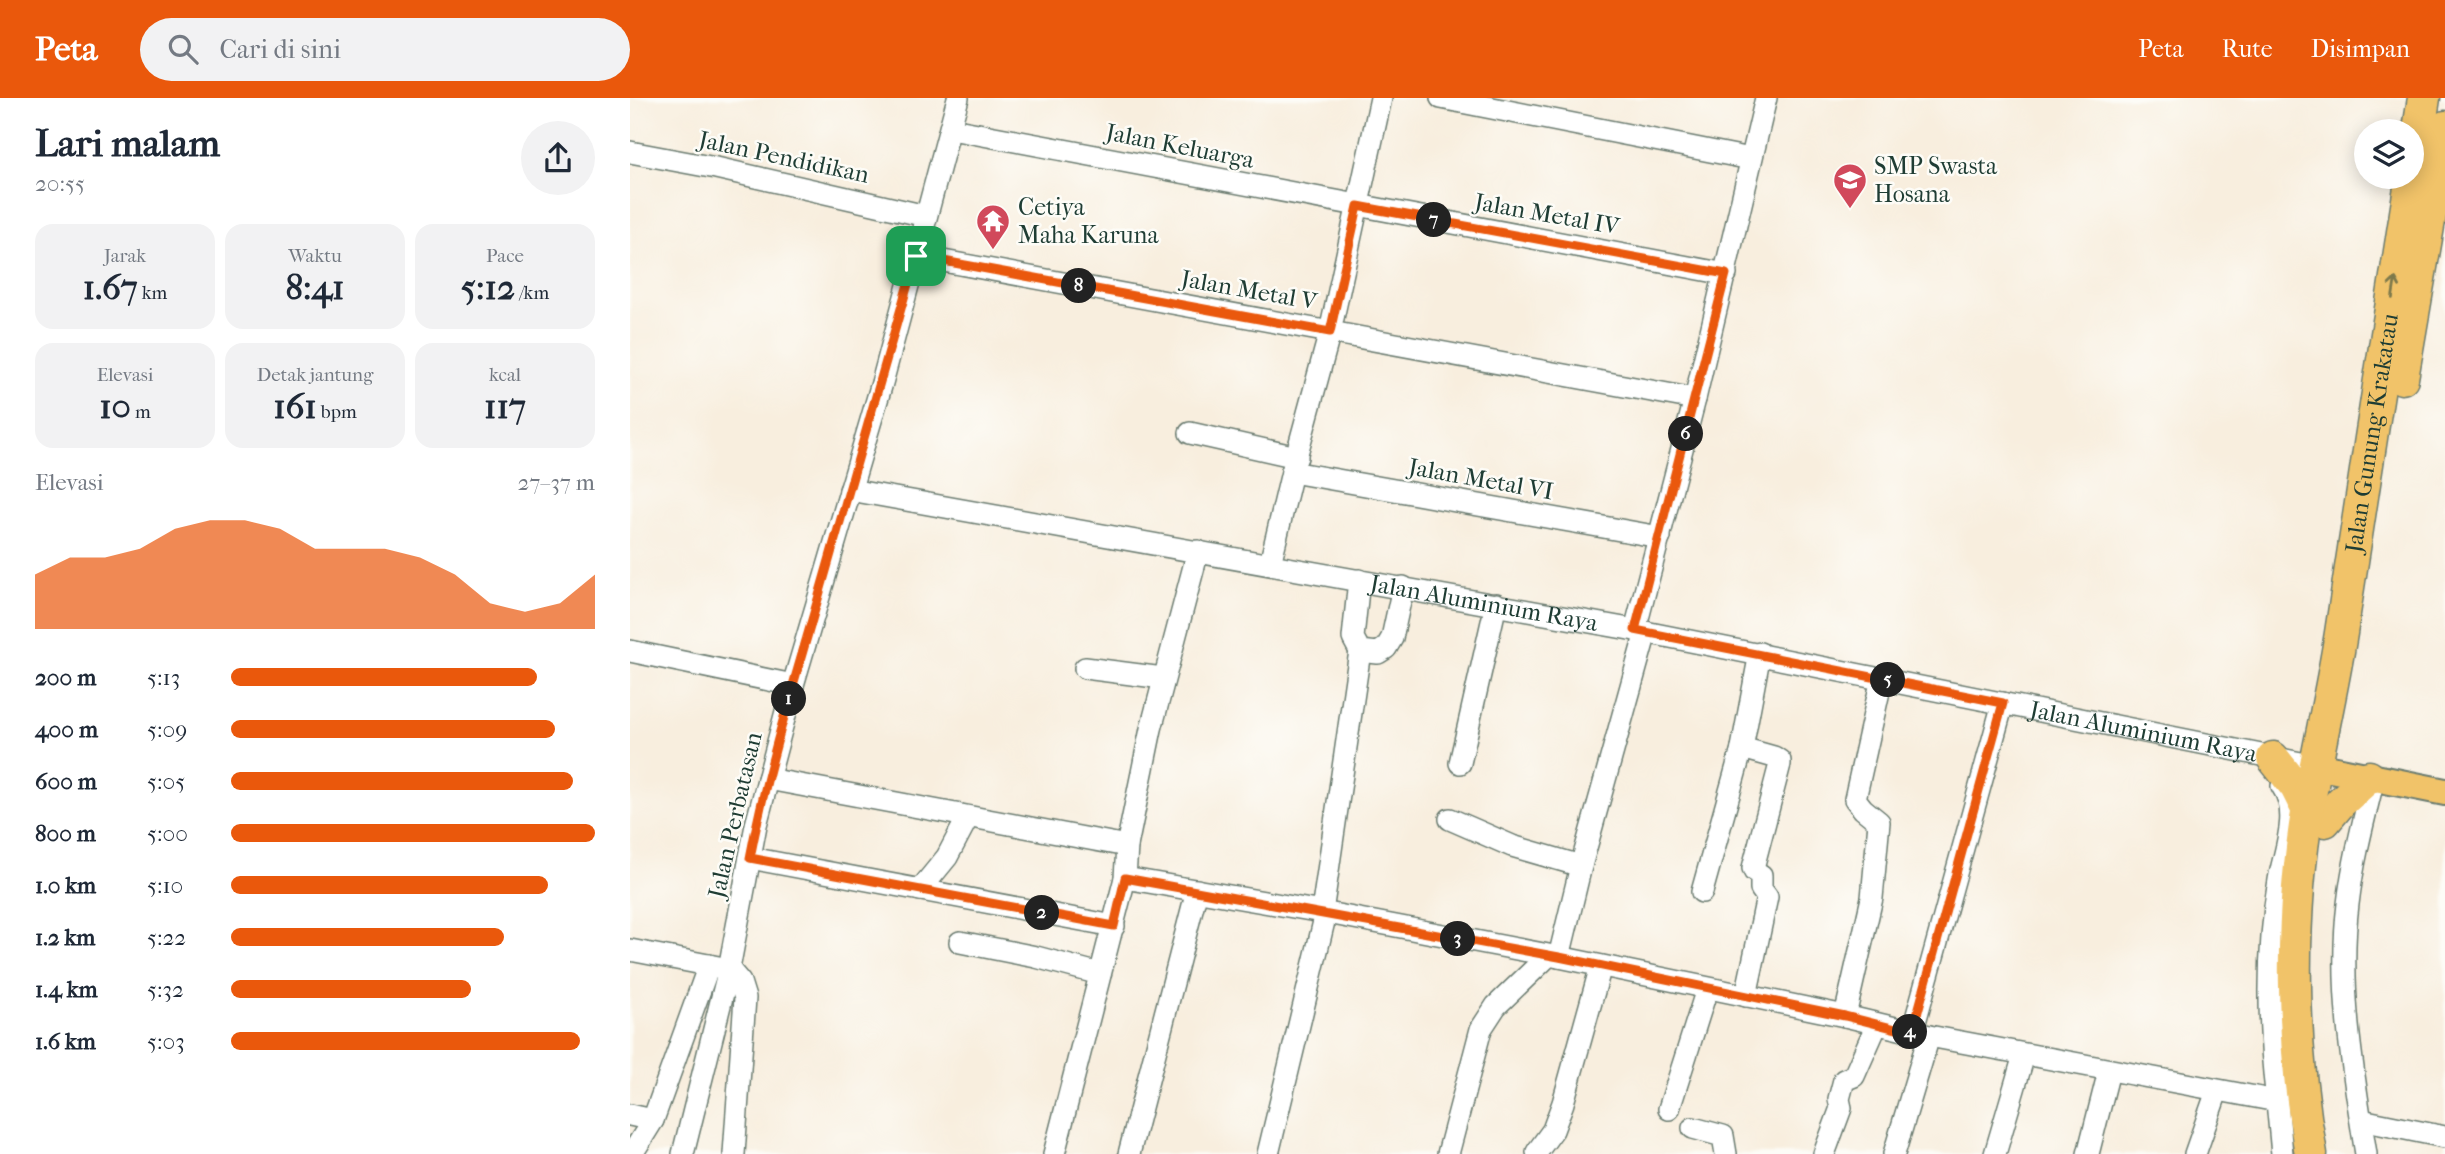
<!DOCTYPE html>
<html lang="id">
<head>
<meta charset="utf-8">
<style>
  :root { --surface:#fff; --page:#f2f2f3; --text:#1f2937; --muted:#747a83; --accent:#ea580c }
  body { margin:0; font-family:"IM FELL French Canon",serif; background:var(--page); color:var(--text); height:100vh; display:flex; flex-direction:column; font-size:26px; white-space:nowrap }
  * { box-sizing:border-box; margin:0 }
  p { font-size:23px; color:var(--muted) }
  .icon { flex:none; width:38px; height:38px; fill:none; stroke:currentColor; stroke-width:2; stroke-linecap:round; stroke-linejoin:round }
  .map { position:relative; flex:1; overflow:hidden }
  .details { display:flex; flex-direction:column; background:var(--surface); width:630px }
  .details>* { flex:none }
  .buttons { position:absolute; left:1724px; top:21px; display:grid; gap:14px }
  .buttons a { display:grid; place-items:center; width:70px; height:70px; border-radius:50%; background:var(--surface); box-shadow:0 4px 18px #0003; font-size:35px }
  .pin { position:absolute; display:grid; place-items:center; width:60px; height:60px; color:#fff; margin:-30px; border-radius:14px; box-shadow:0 4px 10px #0006 }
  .km { position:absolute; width:35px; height:35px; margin:-18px; border-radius:50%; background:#222; color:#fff; font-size:19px; line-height:35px; text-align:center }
  .round { display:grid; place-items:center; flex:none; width:74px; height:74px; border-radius:37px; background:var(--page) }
  .headline { display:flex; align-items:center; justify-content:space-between; height:119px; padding:0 35px }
  h1 { font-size:38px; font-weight:800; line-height:52px }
  .stats { display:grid; grid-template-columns:repeat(3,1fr); gap:10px; height:119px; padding:7px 35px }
  .stats div { display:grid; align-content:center; border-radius:18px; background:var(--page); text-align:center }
  .stats b { font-size:35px; font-weight:800 }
  .stats small { font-size:19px; font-weight:400 }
  .stats p { font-size:19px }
  .chart { height:196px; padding:14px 35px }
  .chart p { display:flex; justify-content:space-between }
  .chart svg { width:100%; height:126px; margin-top:7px; fill:var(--accent); opacity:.7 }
  ul { padding:0 35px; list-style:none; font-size:23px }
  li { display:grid; grid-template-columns:112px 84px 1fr; align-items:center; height:52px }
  li i { height:18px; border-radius:9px; background:var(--accent) }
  header { display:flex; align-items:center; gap:42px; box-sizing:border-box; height:98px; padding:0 35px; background:var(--accent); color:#fff }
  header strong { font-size:33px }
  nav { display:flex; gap:38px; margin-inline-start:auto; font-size:24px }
  .search { width:490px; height:63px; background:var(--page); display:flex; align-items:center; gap:18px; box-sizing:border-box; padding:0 24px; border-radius:38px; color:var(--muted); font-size:26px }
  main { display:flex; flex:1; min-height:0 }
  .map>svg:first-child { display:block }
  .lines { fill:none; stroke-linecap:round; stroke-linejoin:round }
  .minor-casing { stroke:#6b7b70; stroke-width:24 }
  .major-casing { stroke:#6b7b70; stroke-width:30 }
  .highway-casing { stroke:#6b7b70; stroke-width:35 }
  .minor { stroke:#fff; stroke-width:21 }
  .major { stroke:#f1c369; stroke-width:26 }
  .highway { stroke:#f1c369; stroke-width:32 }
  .oneway { stroke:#7d794c }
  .route-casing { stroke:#fff; stroke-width:14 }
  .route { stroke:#ea580c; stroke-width:9 }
  .labels { text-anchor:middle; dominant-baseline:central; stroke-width:5; stroke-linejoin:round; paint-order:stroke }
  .street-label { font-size:24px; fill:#1f3d34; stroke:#fdfcf7 }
  .poi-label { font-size:24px; fill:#1f3d34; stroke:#fdfcf7; text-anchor:start }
</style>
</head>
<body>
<header>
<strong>Peta</strong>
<div class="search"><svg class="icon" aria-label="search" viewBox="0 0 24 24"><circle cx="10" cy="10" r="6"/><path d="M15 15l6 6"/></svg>Cari di sini</div>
<nav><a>Peta</a><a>Rute</a><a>Disimpan</a></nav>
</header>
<main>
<section class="details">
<div class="headline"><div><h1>Lari malam</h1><p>20:55</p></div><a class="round"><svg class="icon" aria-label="share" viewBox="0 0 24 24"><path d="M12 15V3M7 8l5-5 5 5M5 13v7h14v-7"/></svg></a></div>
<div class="stats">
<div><p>Jarak</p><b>1.67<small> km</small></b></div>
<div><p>Waktu</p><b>8:41</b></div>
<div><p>Pace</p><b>5:12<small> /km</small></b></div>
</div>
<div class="stats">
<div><p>Elevasi</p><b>10<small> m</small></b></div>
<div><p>Detak jantung</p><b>161<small> bpm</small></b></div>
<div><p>kcal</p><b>117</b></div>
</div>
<div class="chart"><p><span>Elevasi</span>27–37 m</p>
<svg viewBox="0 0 160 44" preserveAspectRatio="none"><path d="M0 44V25L10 19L20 19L30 16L40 9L50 6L60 6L70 9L80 16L90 16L100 16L110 19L120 25L130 35L140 38L150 35L160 25V44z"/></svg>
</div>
<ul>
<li><b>200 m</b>5:13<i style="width:84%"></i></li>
<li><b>400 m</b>5:09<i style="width:89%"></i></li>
<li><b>600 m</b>5:05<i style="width:94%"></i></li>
<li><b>800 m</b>5:00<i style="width:100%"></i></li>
<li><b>1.0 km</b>5:10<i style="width:87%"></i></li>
<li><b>1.2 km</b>5:22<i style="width:75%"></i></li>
<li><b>1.4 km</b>5:32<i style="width:66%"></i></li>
<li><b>1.6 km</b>5:03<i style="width:96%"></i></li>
</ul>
</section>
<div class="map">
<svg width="1815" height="1056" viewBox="0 0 1815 1056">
  <rect width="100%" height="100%" fill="#fdfcf7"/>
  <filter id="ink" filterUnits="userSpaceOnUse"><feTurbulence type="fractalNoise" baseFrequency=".0143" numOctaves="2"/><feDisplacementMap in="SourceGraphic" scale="14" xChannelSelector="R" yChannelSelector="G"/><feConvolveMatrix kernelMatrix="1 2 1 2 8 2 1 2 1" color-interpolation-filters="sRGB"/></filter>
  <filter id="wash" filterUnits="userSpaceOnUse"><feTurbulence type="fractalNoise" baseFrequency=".00686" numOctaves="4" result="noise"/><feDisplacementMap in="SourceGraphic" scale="28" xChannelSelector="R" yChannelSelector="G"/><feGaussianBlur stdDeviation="1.57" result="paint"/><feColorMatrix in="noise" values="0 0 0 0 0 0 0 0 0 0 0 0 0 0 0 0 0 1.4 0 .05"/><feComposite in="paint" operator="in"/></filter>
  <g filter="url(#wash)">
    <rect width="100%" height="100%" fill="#f8eede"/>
  </g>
  <g filter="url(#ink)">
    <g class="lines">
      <g class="minor-casing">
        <g id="minor">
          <path d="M811 0 1121 61"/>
          <path d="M321 31 1096 176"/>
          <path d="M0 54 86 70 296 118"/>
          <path d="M286 158 1065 301"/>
          <path d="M560 335 667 359"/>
          <path d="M662 374 1030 439"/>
          <path id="s1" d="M220 392 1005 532 1686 668"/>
          <path d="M640 466 662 374 700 234 751 0"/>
          <path d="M729 482 723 540 730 553"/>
          <path d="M1005 532 1065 301 1136 0"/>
          <path d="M0 553 163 587"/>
          <path d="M455 570 533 580"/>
          <path d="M830 665 866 506"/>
          <path d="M138 681 497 748"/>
          <path d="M820 721 882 748 951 768"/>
          <path d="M120 760 484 828"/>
          <path d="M495 780 692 814 929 859 1215 918 1299 938 1647 1003 1652 1056"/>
          <path d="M290 792 317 759 338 719"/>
          <path d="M1072 794 1112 650"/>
          <path d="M692 814 730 553 748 555 756 550 762 540 773 489"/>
          <path d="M330 844 406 859 470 876"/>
          <path d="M0 852 99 871 110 884 115 900 104 1056"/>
          <path d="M929 859 951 768 1016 534"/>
          <path d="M1116 898 1137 799 1131 791V777L1124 773 1123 770 1150 666V663L1144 659 1112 650 1130 555"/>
          <path d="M1215 918 1242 800 1249 724 1233 711 1225 701 1252 580"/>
          <path d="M1282 935 1373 605"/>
          <path d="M1647 1003C1638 929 1636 856 1649 782 1654 753 1671 715 1652 688"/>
          <path d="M1039 1011 1077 891"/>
          <path d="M0 1017 23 1022"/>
          <path d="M1731 1022 1815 1039"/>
          <path d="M1063 1030 1093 1038 1096 1056"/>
          <path d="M907 1054 923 1032 933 1005 971 868"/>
          <path d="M2 1056 23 1022 79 867"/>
          <path d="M53 1056 99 871 126 727 163 587 252 285 328 0"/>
          <path d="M424 1056 495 780 497 748 521 631 568 453"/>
          <path d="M499 1056 567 792"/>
          <path d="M638 1056 696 815"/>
          <path d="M818 1056 851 931 866 908 918 858"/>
          <path d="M1194 1056 1211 1010 1209 1001 1214 982 1224 978 1247 926"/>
          <path d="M1264 1056 1299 938"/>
          <path d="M1365 1056 1394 957"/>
          <path d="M1458 1056 1479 973"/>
          <path d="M1565 1056 1587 993"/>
          <path d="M1736 1056C1723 975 1708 888 1718 806 1723 763 1734 721 1744 680"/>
        </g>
      </g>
      <g class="major-casing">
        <path id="major" d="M1686 668 1815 694"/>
      </g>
      <g class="highway-casing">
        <g id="highway">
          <path d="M1772 280 1815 29"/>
          <path d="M1643 660 1666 689 1677 711"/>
          <path d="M1695 723 1711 704 1739 679"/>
          <path id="s2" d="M1681 1056C1661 945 1659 820 1678 709 1688 651 1702 593 1711 535 1738 357 1766 178 1794 0"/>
        </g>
      </g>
      <use href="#minor" class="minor"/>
      <use href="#major" class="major"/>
      <use href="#highway" class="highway"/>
    </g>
    <defs><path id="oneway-shaft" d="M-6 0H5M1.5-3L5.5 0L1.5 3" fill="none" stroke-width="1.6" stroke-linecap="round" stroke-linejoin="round" transform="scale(1.75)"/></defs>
    <use class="oneway" href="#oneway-shaft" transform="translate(1764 190) rotate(-81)"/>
  </g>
  <g class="lines" filter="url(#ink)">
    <g class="route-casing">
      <path id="route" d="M728 108 1096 176 1005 532 1373 605 1282 935 1215 918 929 859 495 780 484 828 120 760C137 670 165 582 190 494 223 382 255 270 286 158L700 234Z"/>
    </g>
    <use href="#route" class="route"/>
  </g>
  <defs>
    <g id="school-pin" transform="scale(1.75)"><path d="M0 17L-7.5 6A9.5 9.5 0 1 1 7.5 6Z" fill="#d1495b" stroke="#fdfcf7"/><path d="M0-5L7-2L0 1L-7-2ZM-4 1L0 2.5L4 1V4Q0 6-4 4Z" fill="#fff"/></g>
    <g id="temple-pin" transform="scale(1.75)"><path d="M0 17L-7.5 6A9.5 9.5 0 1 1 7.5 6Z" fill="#d1495b" stroke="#fdfcf7"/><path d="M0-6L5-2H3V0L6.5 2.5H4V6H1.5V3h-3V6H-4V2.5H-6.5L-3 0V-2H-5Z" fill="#fff"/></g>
  </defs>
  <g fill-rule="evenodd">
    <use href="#school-pin" x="1220" y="82"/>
    <use href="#temple-pin" x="363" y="123"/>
  </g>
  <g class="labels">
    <g class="street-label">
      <text transform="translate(550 48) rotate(11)">Jalan Keluarga</text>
      <text transform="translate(154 59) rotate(12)">Jalan Pendidikan</text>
      <text transform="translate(917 116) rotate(10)">Jalan Metal IV</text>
      <text transform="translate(619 192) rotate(10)">Jalan Metal V</text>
      <text stroke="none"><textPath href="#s2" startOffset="728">Jalan Gunung Krakatau</textPath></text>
      <text transform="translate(851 381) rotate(10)">Jalan Metal VI</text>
      <text stroke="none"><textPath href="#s1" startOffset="644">Jalan Aluminium Raya</textPath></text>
      <text stroke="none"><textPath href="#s1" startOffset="1316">Jalan Aluminium Raya</textPath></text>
      <text transform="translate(105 717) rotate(-77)">Jalan Perbatasan</text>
    </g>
    <g class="poi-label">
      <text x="1244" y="68">SMP Swasta<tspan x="1244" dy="28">Hosana</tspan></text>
      <text x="388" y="109">Cetiya<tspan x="388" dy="28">Maha Karuna</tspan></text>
    </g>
  </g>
</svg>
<div class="buttons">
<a><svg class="icon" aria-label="layers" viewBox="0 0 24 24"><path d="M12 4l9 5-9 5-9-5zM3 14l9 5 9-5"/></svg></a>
</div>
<div class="pin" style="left:286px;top:158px;background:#1e9e55"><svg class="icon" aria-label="arrive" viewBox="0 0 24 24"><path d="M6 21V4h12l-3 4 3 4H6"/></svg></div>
<b class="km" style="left:159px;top:601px">1</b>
<b class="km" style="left:412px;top:815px">2</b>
<b class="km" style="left:828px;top:841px">3</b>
<b class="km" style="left:1280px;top:934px">4</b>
<b class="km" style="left:1258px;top:582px">5</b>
<b class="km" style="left:1056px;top:336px">6</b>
<b class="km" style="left:804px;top:122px">7</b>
<b class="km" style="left:449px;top:188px">8</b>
</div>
</main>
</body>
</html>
